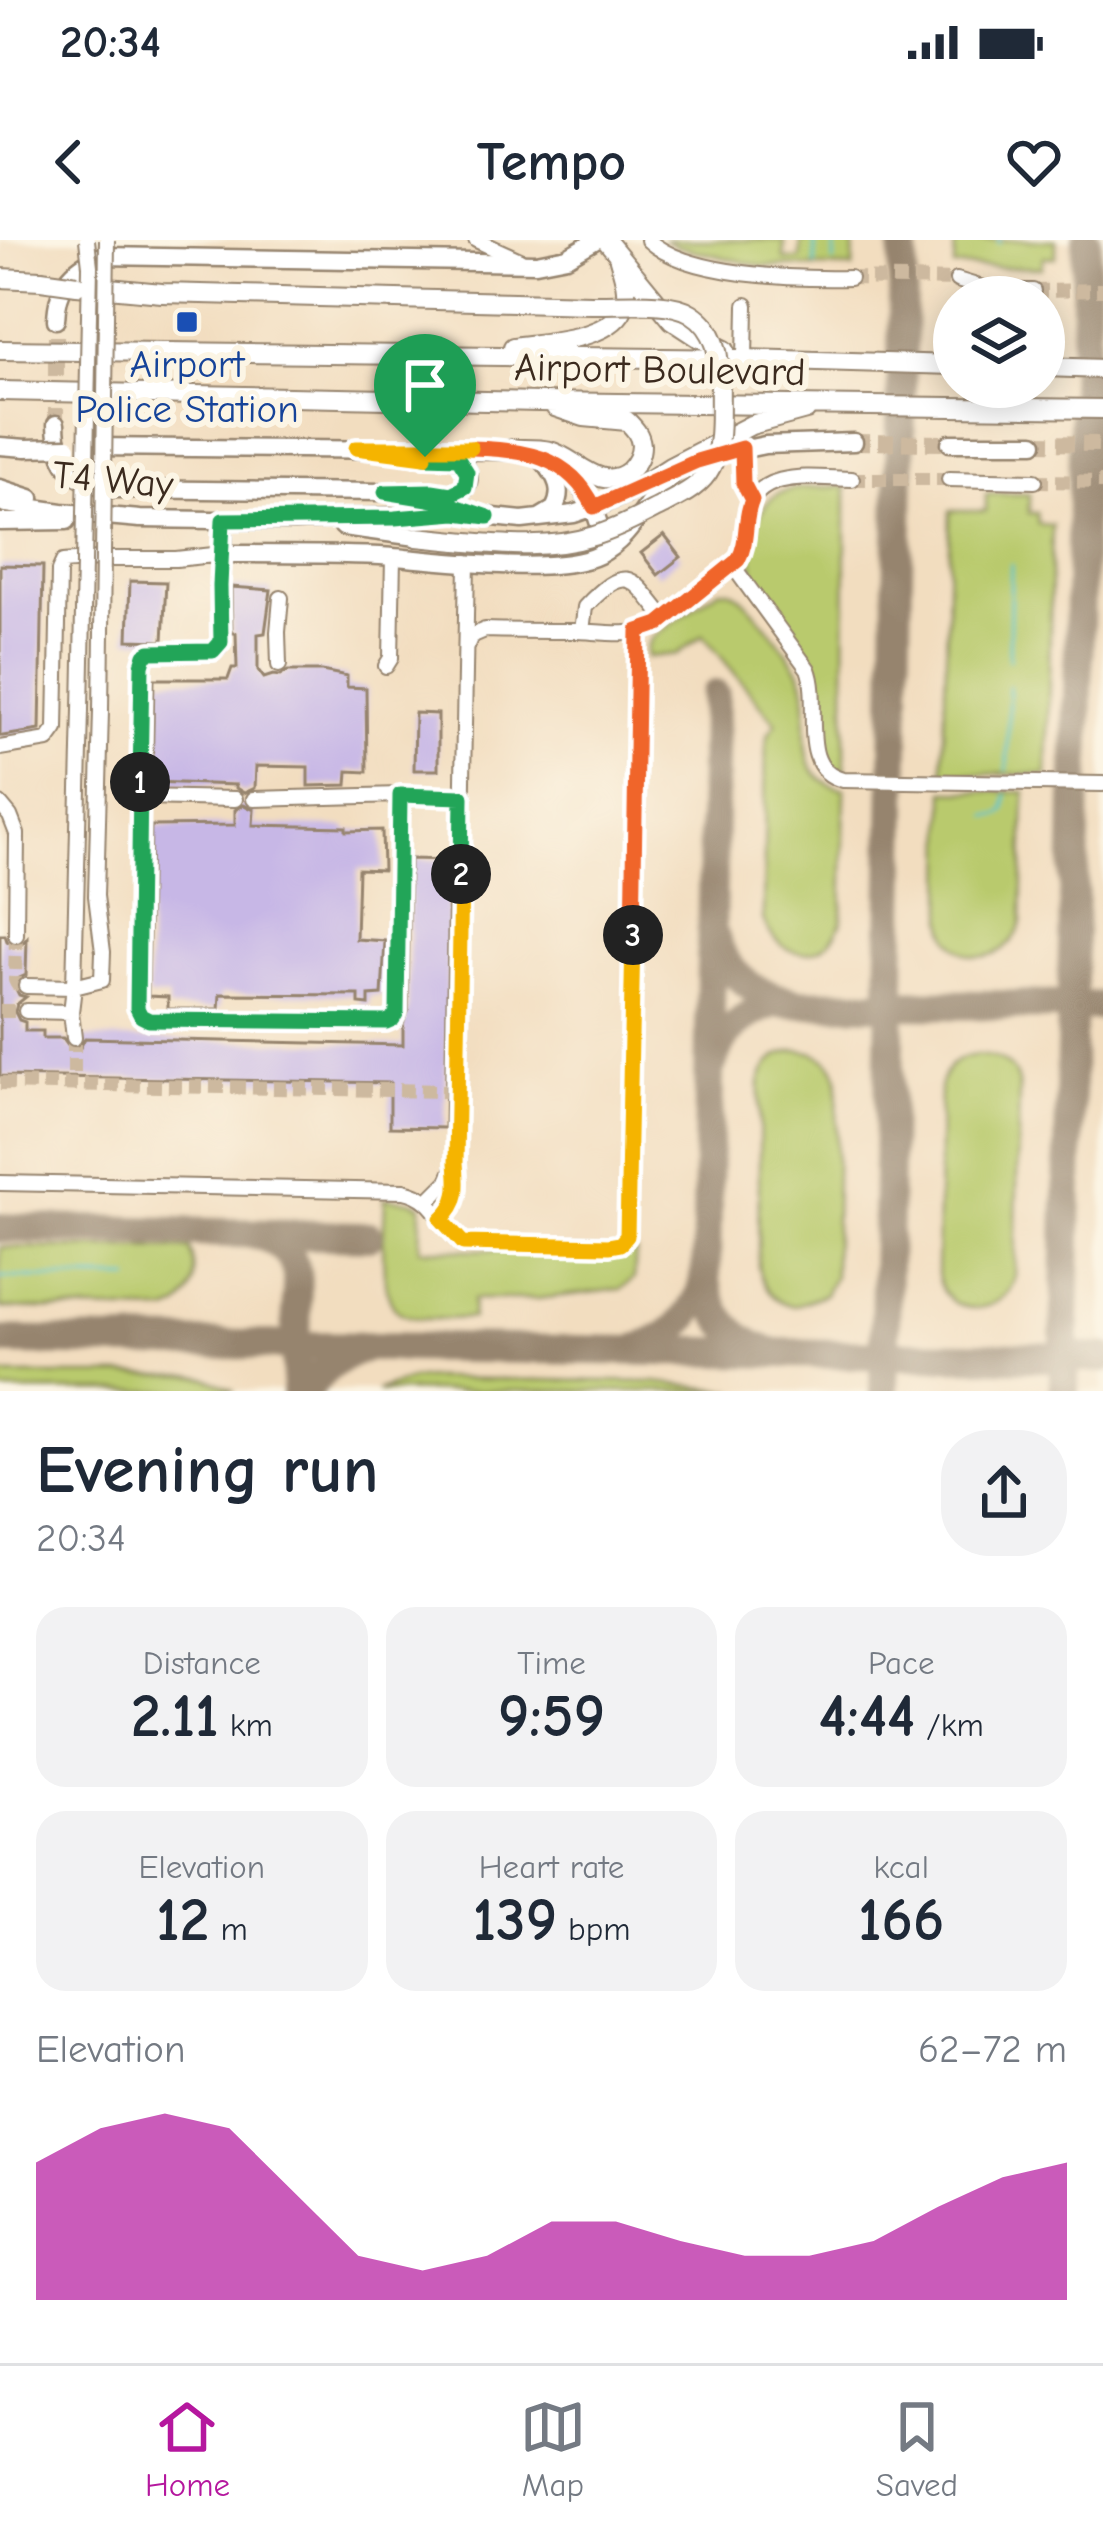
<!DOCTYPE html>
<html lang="en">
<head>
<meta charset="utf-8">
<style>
  :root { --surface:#fff; --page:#f2f2f3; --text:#1f2937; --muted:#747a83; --line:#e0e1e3; --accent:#b5179e }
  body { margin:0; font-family:"Comic Neue",sans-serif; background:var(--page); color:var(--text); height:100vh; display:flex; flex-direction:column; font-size:45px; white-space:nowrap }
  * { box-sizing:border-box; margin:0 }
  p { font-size:39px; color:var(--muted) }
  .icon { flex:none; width:66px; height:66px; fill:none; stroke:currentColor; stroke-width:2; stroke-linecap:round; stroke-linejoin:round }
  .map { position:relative; height:1151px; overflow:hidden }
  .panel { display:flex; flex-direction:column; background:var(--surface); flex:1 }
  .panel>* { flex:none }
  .controls { position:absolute; left:933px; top:36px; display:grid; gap:24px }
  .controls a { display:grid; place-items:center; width:132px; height:132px; border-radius:50%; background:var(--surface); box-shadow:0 6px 30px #0003; font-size:60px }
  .pin { position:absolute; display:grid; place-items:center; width:102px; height:102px; color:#fff; margin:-123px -51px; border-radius:50% 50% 50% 0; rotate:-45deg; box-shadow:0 0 12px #0007 }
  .pin .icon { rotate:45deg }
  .km { position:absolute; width:60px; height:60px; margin:-30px; border-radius:50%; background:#222; color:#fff; font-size:33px; line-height:60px; text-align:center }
  .round { display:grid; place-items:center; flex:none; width:126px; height:126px; border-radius:48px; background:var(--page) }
  .headline { display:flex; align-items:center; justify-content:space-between; height:204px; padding:0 36px }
  h1 { font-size:66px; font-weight:700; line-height:90px }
  .stats { display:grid; grid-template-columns:repeat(3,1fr); gap:18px; height:204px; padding:12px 36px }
  .stats div { display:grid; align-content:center; border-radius:30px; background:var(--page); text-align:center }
  .stats b { font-size:60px; font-weight:700 }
  .stats small { font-size:33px; font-weight:400 }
  .stats p { font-size:33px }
  .chart { height:336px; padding:24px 36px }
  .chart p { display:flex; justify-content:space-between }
  .chart svg { width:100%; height:216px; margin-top:12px; fill:var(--accent); opacity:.7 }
  .status { display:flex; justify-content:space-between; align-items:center; height:84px; padding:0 60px; background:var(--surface); direction:ltr }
  .status svg { height:33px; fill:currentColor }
  header { display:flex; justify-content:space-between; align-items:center; height:156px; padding:0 36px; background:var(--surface); font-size:54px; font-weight:700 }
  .dock { display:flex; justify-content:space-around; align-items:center; height:168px; border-top:3px solid var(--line); background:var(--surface); font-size:33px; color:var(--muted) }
  .dock a { display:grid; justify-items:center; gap:6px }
  .dock .current { color:var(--accent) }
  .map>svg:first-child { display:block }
  .green { fill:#b9ca6d; stroke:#7a7a46; stroke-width:3 }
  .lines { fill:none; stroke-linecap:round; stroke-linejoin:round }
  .stream { stroke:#59c6cd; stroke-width:3 }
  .taxiway { stroke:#96846e; stroke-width:30 }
  .building { fill:#c7b7e6 }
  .minor-tunnel { stroke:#cdb99f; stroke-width:14; stroke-dasharray:14 7; stroke-linecap:butt }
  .major-tunnel { stroke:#cdb99f; stroke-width:16; stroke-dasharray:16 8; stroke-linecap:butt }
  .minor-casing { stroke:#96846e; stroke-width:18 }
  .major-casing { stroke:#96846e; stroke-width:21 }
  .highway-casing { stroke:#96846e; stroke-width:22 }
  .minor { stroke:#fff; stroke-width:14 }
  .major { stroke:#fff; stroke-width:16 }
  .highway { stroke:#fff; stroke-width:18 }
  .minor-bridge-casing { stroke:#96846e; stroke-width:18; stroke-linecap:butt }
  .major-bridge-casing { stroke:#96846e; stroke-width:21; stroke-linecap:butt }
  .highway-bridge-casing { stroke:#96846e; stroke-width:22; stroke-linecap:butt }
  .minor-bridge { stroke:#fff; stroke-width:14 }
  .major-bridge { stroke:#fff; stroke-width:16 }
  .highway-bridge { stroke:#fff; stroke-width:18 }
  .split-1-casing { stroke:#fff; stroke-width:24 }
  .split-2-casing { stroke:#fff; stroke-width:24 }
  .split-3-casing { stroke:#fff; stroke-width:24 }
  .split-4-casing { stroke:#fff; stroke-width:24 }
  .split-5-casing { stroke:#fff; stroke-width:24 }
  .split-1 { stroke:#22a559; stroke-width:15 }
  .split-2 { stroke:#22a559; stroke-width:15 }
  .split-3 { stroke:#f5b400; stroke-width:15 }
  .split-4 { stroke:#f0652b; stroke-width:15 }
  .split-5 { stroke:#f5b400; stroke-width:15 }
  .transit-dot { fill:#1a4fb4; stroke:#fcf5e5; stroke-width:4.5 }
  .labels { text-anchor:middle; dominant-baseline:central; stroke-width:12; stroke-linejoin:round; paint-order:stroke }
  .transit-label { font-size:39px; fill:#164399; stroke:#fcf5e5 }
  .street-label { font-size:39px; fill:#3b2a1e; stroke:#fcf5e5 }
</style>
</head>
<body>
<div class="status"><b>20:34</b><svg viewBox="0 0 49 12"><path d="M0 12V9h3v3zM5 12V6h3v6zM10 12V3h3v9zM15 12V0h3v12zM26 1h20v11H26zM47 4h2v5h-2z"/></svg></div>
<header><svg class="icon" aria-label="back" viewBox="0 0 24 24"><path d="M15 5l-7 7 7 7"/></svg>Tempo<svg class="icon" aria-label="heart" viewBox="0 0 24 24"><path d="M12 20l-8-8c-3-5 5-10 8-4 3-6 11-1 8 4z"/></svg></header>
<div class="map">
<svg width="1103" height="1151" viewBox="0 0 1103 1151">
  <rect width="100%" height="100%" fill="#fcf5e5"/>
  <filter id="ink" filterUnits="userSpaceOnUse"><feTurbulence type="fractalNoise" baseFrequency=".00833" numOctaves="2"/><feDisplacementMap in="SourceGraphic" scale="24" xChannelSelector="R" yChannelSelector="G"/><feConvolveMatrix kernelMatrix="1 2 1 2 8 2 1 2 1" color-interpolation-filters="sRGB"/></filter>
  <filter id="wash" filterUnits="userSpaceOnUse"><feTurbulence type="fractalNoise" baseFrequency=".004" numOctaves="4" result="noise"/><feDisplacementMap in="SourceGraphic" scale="48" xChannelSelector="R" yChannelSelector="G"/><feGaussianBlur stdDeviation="2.7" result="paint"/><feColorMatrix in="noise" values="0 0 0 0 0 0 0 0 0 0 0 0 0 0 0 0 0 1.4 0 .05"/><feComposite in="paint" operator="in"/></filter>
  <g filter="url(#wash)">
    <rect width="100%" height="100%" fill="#f2ddbf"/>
    <path class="green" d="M664 0H784V19H800L801 0H854L853 28 760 26 676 6Z
      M955 0H1056V17H1043L1042 28 954 27Z
      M846 247 845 532 832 527 824 515 815 426 758 347C750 332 753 317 754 300 759 240 799 248 846 247Z
      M986 254H1029V273H1037L1038 284 1052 285 1047 535 943 533 950 271H986Z
      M720 349C729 350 730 349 738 355 751 364 797 422 802 437 816 476 785 538 845 549L842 681C826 725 779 722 763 679L766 507 768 495 776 483 703 395 677 414 647 417V407L653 397Z
      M945 551 1025 552 1022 682C1014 714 972 731 951 700 948 695 945 686 944 680Z
      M797 810C816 811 832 818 838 838L834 1036 825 1054 795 1066C773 1062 762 1048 758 1026L760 842C766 822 777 813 797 810Z
      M978 815C1000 817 1016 824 1019 848L1015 1037C1008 1068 964 1080 944 1053 940 1048 938 1040 937 1034L940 848C945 826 956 817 978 815Z
      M385 958 411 961 421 965 420 1009 636 1012 634 1038 621 1049 536 1059H473L472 1078C452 1078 423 1082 405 1075 374 1064 385 987 385 958Z
      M0 1007 190 1009C199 1034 195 1063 168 1072L0 1068Z
      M0 1135H189L207 1138 235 1151H0Z
      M434 1138 655 1142 734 1151H376L411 1139Z"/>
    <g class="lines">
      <path class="stream" d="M815 0V25
        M999 3V0
        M834 22 835 0
        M1009 419 1011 325
        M1007 530 1009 446
        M988 576 999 575 1005 571 1007 555
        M0 1037 131 1039"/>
      <path class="taxiway" d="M715 455 706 1041C713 1074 733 1098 765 1110
        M714 695C726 734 752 754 791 761
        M712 824C723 792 744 773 775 763L1103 766
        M0 988 369 996
        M254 994C277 999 291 1012 297 1034L296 1151
        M0 1101 1103 1118
        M639 1108C676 1097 700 1070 705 1032
        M307 1151C321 1130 339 1116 363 1109
        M884 1151 904 0
        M1064 1151 1087 0"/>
    </g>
    <g id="blocks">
      <path class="building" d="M664 295 681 317 658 335 641 313Z
        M0 325 43 326 40 490 3 496H0Z
        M130 341 166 342 163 401 128 400Z
        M231 347 271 350 265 393 258 394V430L264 438 273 435 280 436 288 431H322L347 436V447L366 448 367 532 348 531 347 545 308 546V527L256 526 255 548 244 553 236 548V545L152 542 154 439H228L232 428H237L236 393H232Z
        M415 473 438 474V530H414Z
        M244 565 254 570 253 585 346 587V591L382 590 383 630 358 629 356 699 385 701 382 755 369 756V765L359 764V755L220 754 219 769H168V757L148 756 151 586 235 585V570Z
        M410 619 449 620 445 888 390 887V843L0 836V695H5L7 701 15 706 22 704 27 698 26 735 17 739 15 747 19 755 26 757 17 764 15 772 19 780 25 782V791H43V798H63L71 809 80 808 85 798 403 805V784L408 772Z"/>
    </g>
  </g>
  <g filter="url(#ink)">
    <use href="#blocks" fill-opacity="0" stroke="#96846e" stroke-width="3"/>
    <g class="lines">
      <path class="minor-tunnel" d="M850 38 957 40
        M1033 51 1103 50
        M852 239H949
        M1035 241 1103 242
        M16 695 15 740 17 744 26 746
        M0 771H26
        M74 798V837
        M0 843 445 851"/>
      <path class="major-tunnel" d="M56 184V80
        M854 202 950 203
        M1034 203 1103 204"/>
      <g class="minor-casing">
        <path id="minor" d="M476 0 520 20
          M648 0C687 37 797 39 850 38
          M957 40 993 51H1033
          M745 119 746 65
          M742 208 743 243 752 260
          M949 239 1035 241
          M733 326 808 429C822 464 796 529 843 540L1103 544
          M582 391 585 367C629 320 633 339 666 380
          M466 407 471 396 485 390C516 391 547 391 578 391 601 392 630 397 652 388 668 382 738 325 743 310 747 298 744 286 747 273 757 227 817 239 852 239
          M279 425 278 392 281 358
          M386 426 391 418 393 317
          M0 508 48 500 56 489 59 331 63 322 98 319H176L223 314 220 346 221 402 219 408 213 411 150 412 143 419 137 768 141 776 149 780 386 781 393 779 397 772 400 555
          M140 557 235 559
          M254 559 400 555 462 557
          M0 564 10 576 17 594 16 695
          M26 746 74 747 102 740 103 712 96 656 101 471
          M26 771 71 772
          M74 798 71 772 74 747 81 470
          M0 943 404 951C439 958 439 990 468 1004L609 1006 624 1000 628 991 638 391
          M428 961 448 941 454 928
          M441 979C460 963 458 946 456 923L467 322"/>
      </g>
      <g class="major-casing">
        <path id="major" d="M56 80C57 48 70 27 102 16L536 23 567 17 596 0
          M56 184C57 227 74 244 117 249L385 252 422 257 462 268
          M950 203H1034
          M0 206 26 208
          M93 207 523 211C564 224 587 244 599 284 603 296 605 302 602 313
          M707 217 765 205 854 202
          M0 248 31 258
          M434 252C437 252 451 254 454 254 477 249 472 217 443 216
          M0 263 62 272 140 279 294 281 456 273 522 280 574 274 606 263 645 245
          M539 278 554 269C564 251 557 237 544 222
          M223 280V314C275 314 327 314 380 316 433 319 555 337 599 315 638 295 646 253 680 229
          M0 282 67 281
          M343 287 417 297"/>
      </g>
      <g class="highway-casing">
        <path id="highway" d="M606 0 672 80 698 97 725 110
          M0 38 41 40
          M77 45 162 53 591 64
          M513 107C544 102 615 100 625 64 629 48 622 31 618 16
          M0 110 745 119 954 125
          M1044 127 1103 129
          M0 151 539 162 1103 169
          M512 209C524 209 538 208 550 211 576 218 601 254 629 231 636 224 641 215 641 205 640 194 634 188 627 181L584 177 555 167
          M636 249 670 227 751 185 806 170
          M417 297 457 301"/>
      </g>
      <use href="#minor" class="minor"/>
      <use href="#major" class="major"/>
      <use href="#highway" class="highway"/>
      <g class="minor-bridge-casing">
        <path id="minor-bridge" d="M81 470 90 26 87 0
          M101 471 107 0"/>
      </g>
      <g class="major-bridge-casing">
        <path id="major-bridge" d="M26 208 68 207"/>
      </g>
      <g class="highway-bridge-casing">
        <path id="highway-bridge" d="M41 40 77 45
          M457 301C504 305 549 310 594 296 618 289 639 277 661 266 680 256 701 247 711 227 723 204 719 171 720 145 720 117 717 89 691 73 668 59 618 65 591 64"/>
      </g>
      <use href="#minor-bridge" class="minor-bridge"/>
      <use href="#major-bridge" class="major-bridge"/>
      <use href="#highway-bridge" class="highway-bridge"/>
    </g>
  </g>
  <g class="lines" filter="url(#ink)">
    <g class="split-1-casing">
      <path id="split-1" d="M140 542 142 425 145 415 150 412 213 411 221 402 220 346 223 280 395 278 456 273 488 277 441 261 385 252 432 251 451 254 465 247 467 232 458 218 425 217"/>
    </g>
    <g class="split-2-casing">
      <path id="split-2" d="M140 542 137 768 141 776 149 780 386 782 393 779 397 772 400 555 462 557 461 634"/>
    </g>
    <g class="split-3-casing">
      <path id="split-3" d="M461 634 456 923C458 946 460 963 441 979L463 1003 609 1006 620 1004 627 996 633 695"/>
    </g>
    <g class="split-4-casing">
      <path id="split-4" d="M471 208C521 209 570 215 594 267L697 221 742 208 743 243 752 260C743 280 749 301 738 320L659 384 638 391 633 695"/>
    </g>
    <g class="split-5-casing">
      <path id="split-5" d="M425 217 356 208H471"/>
    </g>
    <use href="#split-1" class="split-1"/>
    <use href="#split-2" class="split-2"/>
    <use href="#split-3" class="split-3"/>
    <use href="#split-4" class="split-4"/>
    <use href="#split-5" class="split-5"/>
  </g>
  <rect class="transit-dot" x="175" y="70" width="24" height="24" rx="6"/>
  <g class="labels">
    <g class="transit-label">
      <text x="187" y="124">Airport<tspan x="187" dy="45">Police Station</tspan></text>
    </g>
    <g class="street-label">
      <text transform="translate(660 130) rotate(1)">Airport Boulevard</text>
      <text transform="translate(113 240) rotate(5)">T4 Way</text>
    </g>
  </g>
</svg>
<div class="controls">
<a><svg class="icon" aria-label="layers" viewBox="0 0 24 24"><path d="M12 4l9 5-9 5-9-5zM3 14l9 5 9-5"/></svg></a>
</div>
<div class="pin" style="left:425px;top:217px;background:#1e9e55"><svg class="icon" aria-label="arrive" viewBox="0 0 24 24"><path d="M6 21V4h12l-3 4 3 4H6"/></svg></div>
<b class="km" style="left:140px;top:542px">1</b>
<b class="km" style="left:461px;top:634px">2</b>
<b class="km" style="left:633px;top:695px">3</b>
</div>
<section class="panel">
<div class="headline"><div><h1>Evening run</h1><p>20:34</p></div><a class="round"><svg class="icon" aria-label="share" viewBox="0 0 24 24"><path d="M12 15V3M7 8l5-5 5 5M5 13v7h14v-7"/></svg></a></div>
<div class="stats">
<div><p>Distance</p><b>2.11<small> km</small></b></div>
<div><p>Time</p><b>9:59</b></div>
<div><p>Pace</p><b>4:44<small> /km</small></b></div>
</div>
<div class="stats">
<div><p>Elevation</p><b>12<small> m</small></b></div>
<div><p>Heart rate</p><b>139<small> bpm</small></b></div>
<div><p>kcal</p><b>166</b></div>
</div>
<div class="chart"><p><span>Elevation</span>62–72 m</p>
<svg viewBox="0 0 160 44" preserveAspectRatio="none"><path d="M0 44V16L10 9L20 6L30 9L40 22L50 35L60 38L70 35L80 28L90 28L100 32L110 35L120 35L130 32L140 25L150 19L160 16V44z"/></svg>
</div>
</section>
<nav class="dock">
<a class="current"><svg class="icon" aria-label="home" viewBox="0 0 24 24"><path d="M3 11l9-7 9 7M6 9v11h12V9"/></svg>Home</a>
<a><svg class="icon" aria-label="map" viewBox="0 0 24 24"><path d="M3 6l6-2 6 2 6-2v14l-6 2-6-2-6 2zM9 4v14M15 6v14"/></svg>Map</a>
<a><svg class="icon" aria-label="saved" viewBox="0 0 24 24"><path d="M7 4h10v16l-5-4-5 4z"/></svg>Saved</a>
</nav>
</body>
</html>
